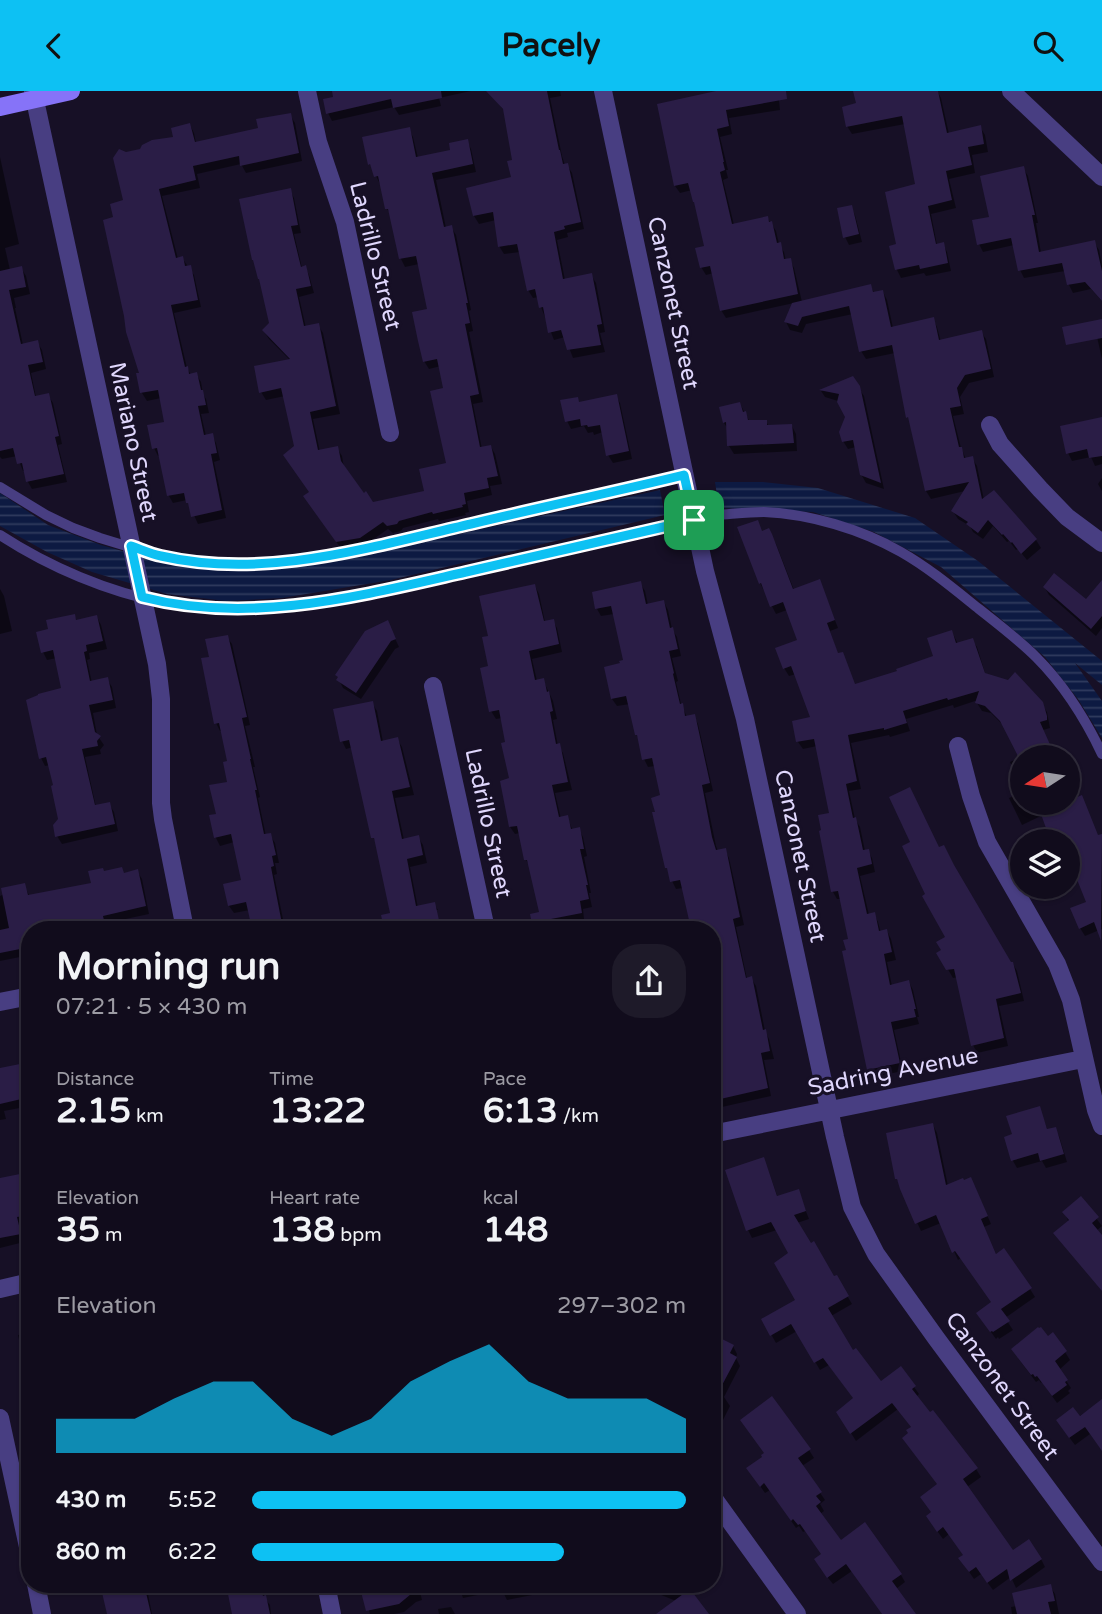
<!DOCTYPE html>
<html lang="en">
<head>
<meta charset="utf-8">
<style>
  :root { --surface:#110c1c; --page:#1e1a29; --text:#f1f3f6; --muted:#9c9ba3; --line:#302c3b; --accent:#0dc1f3 }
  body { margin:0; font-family:"Varela Round",sans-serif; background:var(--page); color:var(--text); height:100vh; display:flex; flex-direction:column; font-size:26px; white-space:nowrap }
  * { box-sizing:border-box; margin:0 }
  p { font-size:23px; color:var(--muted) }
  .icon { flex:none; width:38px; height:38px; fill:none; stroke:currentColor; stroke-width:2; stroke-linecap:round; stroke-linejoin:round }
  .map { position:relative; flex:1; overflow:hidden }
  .panel { position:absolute; left:21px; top:830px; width:700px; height:672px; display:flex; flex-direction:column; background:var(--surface); border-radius:28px; box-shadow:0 2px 5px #0004,0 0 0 2px var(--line) }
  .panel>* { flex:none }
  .needle { width:46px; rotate:258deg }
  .controls { position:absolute; left:1010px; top:654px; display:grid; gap:14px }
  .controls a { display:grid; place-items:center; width:70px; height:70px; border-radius:50%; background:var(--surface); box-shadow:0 2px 5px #0004,0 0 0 2px var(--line); font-size:35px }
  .pin { position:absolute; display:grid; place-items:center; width:60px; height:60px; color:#fff; margin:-30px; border-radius:14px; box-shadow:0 4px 10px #0006 }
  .round { display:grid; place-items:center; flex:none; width:74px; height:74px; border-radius:28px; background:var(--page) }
  .headline { display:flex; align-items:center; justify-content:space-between; height:119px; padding:0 35px }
  h1 { font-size:38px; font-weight:800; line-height:52px }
  .metrics { display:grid; grid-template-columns:repeat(3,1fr); gap:10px; height:119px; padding:7px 35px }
  .metrics div { display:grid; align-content:center }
  .metrics b { font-size:35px; font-weight:800 }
  .metrics small { font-size:19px; font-weight:400 }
  .metrics p { font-size:19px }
  .chart { height:196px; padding:14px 35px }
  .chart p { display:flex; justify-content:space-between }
  .chart svg { width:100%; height:126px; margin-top:7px; fill:var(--accent); opacity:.7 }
  ul { padding:0 35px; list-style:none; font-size:23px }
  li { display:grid; grid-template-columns:112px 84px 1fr; align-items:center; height:52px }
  li i { height:18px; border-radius:9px; background:var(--accent) }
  header { display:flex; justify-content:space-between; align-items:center; height:91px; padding:0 35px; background:var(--accent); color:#111; font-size:32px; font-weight:800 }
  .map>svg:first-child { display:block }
  .water { fill:url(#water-rules) }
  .shadow { fill:#0007 }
  .building { fill:#2a1d46 }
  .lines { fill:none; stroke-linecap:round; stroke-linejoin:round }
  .lane { stroke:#483e82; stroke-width:10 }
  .street { stroke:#483e82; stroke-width:18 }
  .secondary { stroke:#8673f8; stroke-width:18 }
  .route-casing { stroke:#fff; stroke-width:14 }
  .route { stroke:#0dc1f3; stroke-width:9 }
  .labels { text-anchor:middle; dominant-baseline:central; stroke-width:6; stroke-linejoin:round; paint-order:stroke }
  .street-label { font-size:23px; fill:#e0d7fd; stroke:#171026 }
</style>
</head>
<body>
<header><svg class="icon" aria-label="back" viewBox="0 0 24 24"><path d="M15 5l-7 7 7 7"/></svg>Pacely<svg class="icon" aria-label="search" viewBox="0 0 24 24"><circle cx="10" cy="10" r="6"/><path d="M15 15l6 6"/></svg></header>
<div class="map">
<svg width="1102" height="1523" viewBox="0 0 1102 1523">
  <defs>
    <pattern id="water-rules" width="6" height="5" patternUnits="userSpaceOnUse" patternTransform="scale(1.75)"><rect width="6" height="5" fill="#0d1a42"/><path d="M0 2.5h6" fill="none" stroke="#303b5e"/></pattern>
  </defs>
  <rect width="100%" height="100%" fill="#171026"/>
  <path class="water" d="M715 391H763L818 397 915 427 978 470 1102 570V594L1075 572 1102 610V647L1078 608 1045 566 941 476 874 441 813 421 719 417Z
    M660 399 665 424 391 489 282 507 226 510 167 503 92 481 47 461 0 435V402L48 434 101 454 172 474 229 479 279 478 389 458Z"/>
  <path class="shadow" d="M333 0H471L439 7 441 15 399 24 394 16 332 30 328 22 335 8Z
    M495 0H560L561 5 550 7 562 65 565 74H567L572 82 584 138 567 142 568 146 557 149 565 189 591 184 596 192 605 241 600 242 605 261 573 267 565 246 554 249 541 216 539 206 533 207 528 199 520 161 504 163 499 155 496 129 479 133 474 125 468 98 513 87 514 71 505 21 493 5Z
    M724 0H778L780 19 729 27 732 43 720 46 728 79H726L728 87 723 89 734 134 767 127 771 132 776 140 779 153 784 161 786 170 790 169 794 177 802 211 870 195 875 203 883 201 887 209 893 237 933 228 937 236 941 251 981 241 986 248 994 286 969 292 960 306 964 323 953 325 961 357 966 368 972 367 977 375 984 409 1036 449 1041 457 1027 469 1018 458 1016 459 1009 450 1007 451 993 435 983 448 973 441 970 435 958 428 953 420 965 400 931 408 926 400 912 333 908 326 895 262 866 268 861 260 853 223 806 233 802 242 790 239 786 231 794 212 726 227 721 219 714 182 706 184 701 176 706 156 692 99 680 102 675 95Z
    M855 0H937L941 7 949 43 980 36 985 44 988 61 972 64 975 82 949 88 956 117 931 123 937 154 943 153 947 161 951 180 926 185 924 182 901 187 897 179 891 156 898 155 917 95 905 33 852 43 847 35 858 14Z
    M290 24 295 32 302 70 246 82 241 73 197 83 200 97 162 105 178 168 182 167 194 184 201 216 174 222 187 277 191 284 196 283 201 291 203 303 206 308 209 322 201 323 206 345 212 344 216 352 220 369 214 371 226 427 198 433 187 409 173 412 169 405 160 364 158 365 154 357 166 332 161 307 147 310 142 302 138 284 141 283 115 128 125 110 126 63 175 47 190 34 194 42 196 52 260 38Z
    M409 38 413 46 418 67 452 61 467 50 471 58 476 81 436 89 446 137 451 136 456 144 471 219 469 220 473 240 469 241 483 311 473 313 482 358 491 356 495 363 502 393 490 395 492 404 467 410 469 421 465 422 466 424 439 430 438 428 403 437 401 440 393 442 388 438 365 454 342 459 310 413 311 402 296 356 285 305 266 309 261 301 290 269 269 248 264 240 271 233 290 99 294 107 301 142 294 143 302 177 305 176 309 184 314 202 299 206 306 237 318 234 323 242 340 323 313 328 320 361 337 357 342 365 344 377 372 413 426 401 448 373 445 299 441 275 429 278 424 270 429 219 419 173 405 176 401 168 392 125 387 118 382 93H380L370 73 364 48Z
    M0 66 19 153 5 157 10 179 21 177 26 185 30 203 14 207 16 217H15L23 254 37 251 42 259 46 278 31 282 36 306 48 304 53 312 62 353 58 354 67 391 32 398 28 391 25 380H23L17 365 2 368 0 366Z
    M1023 77 1028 85 1038 132H1036L1041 162 1094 151 1099 159 1102 174V210L1091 198 1073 202 1069 194 1065 180 1024 187 1020 179 1014 154 983 161 979 153 991 127Z
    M851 116 855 124 862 151 849 154 845 146Z
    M1102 236V268L1095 237Z
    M852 287 864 305 884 398 866 392 861 383 856 356 848 358 843 350 847 326 838 310 825 306 821 300Z
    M616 305 620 312 632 368 613 372 608 364 603 341 594 344 593 341 588 342 584 335 571 338 567 330 580 313Z
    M740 313 750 331 766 330 769 336 792 335 796 343 797 360 734 363 729 355 728 338 724 332 721 317Z
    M1102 328V373L1095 375 1091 366 1072 370 1068 362Z
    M1102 387V400L1098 393Z
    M768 439 776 453 794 499 823 498 838 537 830 540 838 564 855 595 899 581 936 566 952 541 958 553 972 549 977 556 986 585 1041 612 1047 621 1050 637 1043 639 1022 667V697L1010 671 1021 666 1006 637 991 622 982 620 977 612 978 609 954 617 953 614 906 628 910 640 890 646 889 644 851 652 861 698 849 700 855 728 860 736 865 760H868L872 767 875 781 860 785 869 824 874 823 878 831 881 842 887 840 891 848 896 869 887 871 892 895 909 891 913 899 919 926H917L919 933 894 939 903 980 873 986 868 979 848 861 850 849 841 808H837L833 801 831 723 817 655 803 658 798 651 812 627 796 583 789 585 784 577 799 550 787 519 776 523 760 492 763 442Z
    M640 492 645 500 648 514 664 511 668 519 672 538 677 546 681 565 672 567 678 590 676 591 681 613 687 626 694 625 698 633 713 700 705 702 716 755 718 760 725 759 729 767 744 834 736 836 747 888 751 887 756 895 765 940 769 948 774 968 764 969 771 1005 722 1016 717 1008 721 973 717 950 712 951V838H693L683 797 676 798 672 790 662 706 655 675 648 676 644 668 640 650 636 643 630 613 617 615 612 608 622 573 625 570 614 523 601 525 597 518Z
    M535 495 539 503 545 531 553 530 557 537 562 561 532 568 537 590 543 589 553 610 557 628 553 629 558 655 563 662 572 699 555 702 561 728 567 726 573 740 579 738 583 746 587 765 584 766 591 802H589L592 816 583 818 585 838H535L532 824 541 822 531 777 526 769 520 742 515 743 510 736 511 689 507 652 502 627 496 628 491 620 490 546Z
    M1045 497 1086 511 1102 497V537L1096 545 1049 504Z
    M0 498 4 505 12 540 0 543Z
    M74 525 77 530 97 526 101 534 107 558 89 562 90 568 87 569 92 592 107 588 112 596 116 617 93 622 97 644 104 654 100 659 101 663 85 666 96 716 109 713 114 721 118 740 62 753 57 745 60 728 50 674 45 675 41 667 63 598 57 567 47 569 43 561 50 539Z
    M391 539 399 556 395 558 361 608 343 597 339 589Z
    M227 546 232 553 250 634 245 635 255 676H253L260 706 258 707 266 745 270 744 275 752 279 772H275L277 783 274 784 285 838H254L250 819 234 822 229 815 243 790 234 751 220 755 216 747 211 726 218 724 229 692V671L223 640H220L216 632 211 567Z
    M372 612 377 620 383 651 397 648 402 656 414 704 395 707 404 749 418 746 423 754 427 772 410 776 418 817 434 813 438 819H435L439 838H386L383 826 392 824 377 753 373 746 353 656 346 658 342 650Z
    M1068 694 1074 709 1098 746 1102 745V838L1085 845 1080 837 1088 812 1075 780 1068 783V775L1079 771 1078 767 1068 771V751L1043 724 1022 734 1009 707 1022 702V712H1068Z
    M938 758 1010 873H1013L1017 880 1024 910 999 915 1008 955 977 962 973 954 958 886 953 887 939 863 943 860 947 846 928 804Z
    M137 780 142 788 149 823 107 832 108 838H30V864L0 870V805L24 794 30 806 93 793 104 782 124 783Z
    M30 973V1015L4 1020 6 1028 0 1029V979Z
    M1039 1017 1048 1040 1055 1038 1059 1045 1067 1071 1046 1077 1042 1070 1017 1077 1013 1070 1006 1047 1014 1044Z
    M933 1034 937 1042 948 1095 975 1096 991 1133 984 1136 997 1165 1030 1198 1035 1206 1005 1227 1013 1239 999 1248 998 1246 996 1248 983 1230 993 1212 961 1167 958 1169 941 1132 921 1140 897 1088Z
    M763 1068 767 1076 778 1107 798 1100 809 1128 797 1132 833 1188 836 1186 852 1213 831 1225 852 1262 880 1292 914 1296 919 1303 916 1306 976 1378 981 1386 967 1396 1013 1462 1041 1468 1045 1476 1016 1497 1011 1486 993 1499 981 1483 974 1488 965 1475V1465L949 1443 943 1448 932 1433 933 1422 939 1394 912 1337 898 1318 856 1350 838 1321 855 1308 829 1274 820 1279 797 1240 776 1252 763 1229 797 1210 791 1162 777 1139 752 1147 748 1139Z
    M26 1070H30V1132L21 1134 24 1151 0 1157V1089L29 1083Z
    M1081 1107 1102 1135 1096 1140 1102 1147V1200L1064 1121Z
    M30 1242V1296L18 1244Z
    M712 1245 733 1255 737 1263 736 1267 740 1275 724 1306 730 1315 722 1331 712 1326Z
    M1048 1247 1065 1261 1070 1269 1059 1279 1071 1297 1068 1300 1070 1302 1057 1312 1042 1291 1041 1292 1039 1289 1036 1291 1018 1267Z
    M1102 1310V1359L1090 1343 1075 1354 1062 1337Z
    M809 1359 814 1367 802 1375 825 1409 820 1413 824 1420 820 1423 840 1451 901 1484 905 1491 896 1498 914 1523H881L883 1522 852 1480 833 1493 820 1477 823 1464 805 1440 803 1441 799 1435 796 1437 770 1399 765 1402 753 1385Z
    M87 1493H146L152 1523H108L103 1497 90 1499Z
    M227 1493H262L264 1506 270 1514 271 1523H233Z
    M362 1493H418L422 1509 416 1511 404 1521 394 1523H370Z
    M458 1493H567L568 1497 507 1509 502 1499 463 1507Z
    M646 1493H684L706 1523H661L676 1510 649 1499Z
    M1050 1495 1055 1503 1059 1523H1012L1011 1516 1017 1515Z
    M451 1516 455 1523H439L438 1518Z"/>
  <path class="building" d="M332 0H441L442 7 393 17 391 8 326 23 323 8 333 6Z
    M486 0H547L559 59H560L563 73 568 72 581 131 564 135 565 138 554 141 563 188 592 182 602 233 597 234 601 254 567 259 561 239 548 242 543 216 539 217 535 198 527 200 517 153 498 156 493 121 473 125 466 97 511 86 507 70 512 69 503 18Z
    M716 0H786L787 8 726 19 729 35 717 38 724 71H723L725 79 720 81 732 133 768 125 769 131 772 130 777 152 781 151 784 168 791 167 798 203 720 220 710 175 700 177 695 157 704 155 694 111H693L688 92 674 95 657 13Z
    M853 0H938L947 42 981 34 984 53 968 56 972 74 946 80 952 109 928 115 936 153 944 151 948 172 920 178 919 174 895 179 889 155 896 153 885 101 915 93 902 25 846 36 842 16 856 12Z
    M291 22 299 62 240 75 239 65 193 75 196 89 159 98 176 167 183 165 185 175 191 174 198 209 171 214 185 276 188 275 189 283 197 281 201 299H203L206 314 198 315 204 344 213 342 217 362 211 363 222 419 191 426 188 412H186L184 402 167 405 157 357 152 358 147 334 164 331 158 299 140 302 136 282H139L126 241 124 225 103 129 113 126 110 113 123 109 113 67 119 58 126 61 140 58 142 54 152 49 173 46 171 37 190 32 195 51 258 37 256 28Z
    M410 36 416 66 450 59 449 52 468 48 473 73 432 82 444 136 452 134 468 212H466L470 232 465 233 479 303 470 305 480 356 491 354 498 385 487 387 489 397 464 402 466 413 462 414 463 416 433 423 432 421 399 430 397 433 387 435 383 431 360 447 336 451 303 405 309 401 283 364 294 355 281 297 259 302 254 275 290 268 262 239 269 232 259 188H258L253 169H252L239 108 291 97 298 134 291 135 301 176 306 174 311 195 296 198 304 235 319 232 336 315 310 321 318 359 338 355 341 370 364 402 366 400 373 411 424 400 419 378 446 372 430 300 443 297 437 268 423 271 418 250 412 221 427 218 416 165 399 168 388 118H385L378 85 374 86 370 73 368 74 362 46Z
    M1024 75 1035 124H1032L1039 161 1095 149 1102 180V210L1085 191 1067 194 1062 172 1018 180 1011 147 977 154 972 129 989 126 980 85Z
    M852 114 859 143 843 147 837 117Z
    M22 175 26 196 9 199 21 253 38 249 43 271 28 274 35 305 49 302 59 345 55 346 64 383 26 391 22 372 17 373 13 357 0 360V180Z
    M871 193 873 201 883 199 891 236 934 226 939 249 982 239 991 278 965 284 957 297 961 315 950 317 959 356H962L964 367 973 365 982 408 994 399 1037 448 1021 463 1012 451 1011 452 1003 443 1002 444 988 429 978 442 966 433 968 431 951 420 969 391 925 400 908 326 906 327 892 254 859 261 849 215 802 226 798 235 784 231 792 212Z
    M1102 228V247L1066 254 1062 236Z
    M853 285 860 295 881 392 860 384 853 349 842 351 839 341 845 326 837 311 839 303 819 299Z
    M617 303 629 360 606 365 600 334 588 336 587 334 581 335 580 328 565 331 560 309 578 306 579 311Z
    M740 311 743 321 746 320 748 329H767V334L792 333 794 352 727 355 726 331 723 332 719 316Z
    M1102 326V365L1089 367 1087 358 1066 363 1060 335Z
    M758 429 762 440 769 437 772 443 793 498 820 488 835 529 827 532 838 562 843 561 855 593 897 580 896 578 933 565 927 547 952 539 956 552 973 547 985 582 1008 589 1015 581 1043 611 1047 625V629L1040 631 1056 667H1019L1000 630 985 615 975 612 979 600 948 609 947 607 903 620 907 632 884 639V637L848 644 857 690 846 693 853 727 856 726 863 759 869 758 872 773 857 777 867 823 875 821 879 840 887 838 892 861 884 863 890 894 909 889 916 918H914L916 926 891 931 900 972 867 979 842 860 846 859 843 849 848 848 838 800 831 801 819 740 821 739 818 724 829 722 814 648 796 651 792 630 810 626 791 575 783 578 775 557 797 549 783 511 770 516 761 492 759 493 737 436Z
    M1054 482 1086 508 1102 489V525L1091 538 1043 496Z
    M641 490 646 513 664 509 670 537 673 536 678 558 669 560 674 582 673 583 680 613 683 612 685 625 695 623 710 692 702 694 712 746 716 759 726 757 740 826 733 828 746 887 752 885 763 939 766 938 770 960 761 962 768 997 716 1009 712 992V973L719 972 712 938V838H691L680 789 670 791 667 777H665L652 721H655L651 707 660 704 652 667 642 669 637 644H635L626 605 611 608 604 576 620 572 619 570 623 569 611 515 595 518 592 501Z
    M535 493 544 530 554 528 559 553 529 560 535 589 544 587 547 601 549 600 553 620 550 621 556 653 560 652 568 691 552 694 559 726 568 724 571 738 580 736 584 758H580L588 794H586L589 808 580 810 582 822 551 828 554 838H533L530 823 539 821 527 769H524L517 735 509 736 500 690 509 687 501 652 505 651 499 619 489 621 480 577 488 575 482 546 488 545 479 505Z
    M75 523 76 529 97 524 103 550 86 554 87 560 84 561 90 590 108 586 113 609 89 614 95 641 101 645 97 650 98 655 82 658 95 714 110 711 115 733 55 746 53 734 58 728 51 695 53 694 46 666 39 668 26 609 38 604V603L61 597 53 559 41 562 36 541 48 538 46 529Z
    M388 529 396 548 391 550 356 602 336 589 338 586 335 584 365 540Z
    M228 544 247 626 242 627 251 668H250L257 699H255L264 743 271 742 276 764 272 765 274 775 271 776 283 838H252L246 811 228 815 223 793 241 789 231 743 214 747 209 724 216 723 209 694 227 691 223 671 227 670 219 632 214 633 201 567 209 566 205 548Z
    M373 610 381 650 398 646 410 696 392 700 402 748 419 744 423 764 407 768 416 815 435 811 440 834 419 838H384L381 824 390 822 374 747H371L349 649 340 651 333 618Z
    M910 696 939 756 944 754 954 774 1011 871H1013L1021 902 996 908 1004 947 971 955 954 878 946 879 936 862 941 859 936 851 945 846 922 805 925 803 902 755 910 751 889 706Z
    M1082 704 1098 744 1102 743 1101 850 1094 831 1079 838 1070 817 1086 811 1068 766V751H1051L1037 712H1068V710Z
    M122 776 124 782 138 778 146 815 103 825 106 838H30V856L0 862V839L9 837 1 797 25 792 28 804 91 792 88 780 103 777 104 780Z
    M30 971V1006L0 1013V977Z
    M1040 1015 1047 1038 1056 1036 1064 1063 1040 1070 1038 1062 1011 1070 1004 1046 1012 1043 1006 1025Z
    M933 1032 946 1094 963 1087 964 1089 971 1086 988 1125 981 1128 996 1163 1004 1157 1032 1197 1001 1218 1010 1230 993 1241 992 1240 990 1241 976 1222 991 1211 955 1160 952 1162 936 1124 915 1133 900 1098 897 1088H895L886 1042Z
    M764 1066 777 1105 799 1098 806 1120 794 1124 811 1152 814 1150 834 1185 837 1184 849 1205 828 1217 853 1259 856 1257 881 1290 901 1275 916 1295 912 1298 930 1321 933 1319 978 1377 963 1388 1013 1459 1029 1448 1042 1468 1010 1490 1007 1478 987 1492 976 1476 969 1481 958 1467 963 1464 943 1436 937 1441 926 1425 931 1421 920 1406 937 1393 902 1347 908 1342 906 1339 911 1336 892 1312 850 1343 836 1321 853 1307 823 1267 814 1272 791 1233 770 1245 761 1228 795 1209 774 1172 788 1162 771 1131 746 1140 725 1079Z
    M30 1081V1124L17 1126 21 1143 0 1147V1087Z
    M1081 1105 1099 1126 1092 1132 1102 1144V1200L1053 1142 1069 1129 1062 1121Z
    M1038 1236 1039 1237 1041 1236 1048 1245 1053 1241 1067 1260 1055 1270 1068 1289 1065 1291 1067 1294 1052 1305 1037 1285 1035 1286 1033 1283 1031 1284 1011 1258Z
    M712 1243 734 1254 730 1262 737 1266 712 1313Z
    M772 1305 811 1358 798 1367 822 1401 816 1405 821 1411 816 1415 841 1449 865 1431 902 1483 892 1490 916 1523H882L846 1473 827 1487 814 1468 821 1463 800 1433 798 1434 793 1428 791 1430 764 1392 760 1396 746 1377 762 1366 761 1364 764 1362 740 1329Z
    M1102 1308V1360L1085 1336 1069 1347 1056 1329 1073 1316 1080 1325Z
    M100 1493H144L151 1523H107Z
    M226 1493H260L263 1505 266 1504 270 1523H232Z
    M359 1493H423L399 1513 366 1520Z
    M1051 1493 1055 1510 1048 1511 1051 1523H1017L1012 1502Z
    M690 1498 709 1523H656Z"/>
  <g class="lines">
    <path class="lane" d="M0 396 46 424 73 437 100 447 159 465 207 472 238 474 273 473 350 460 684 384
      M0 444C49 476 108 501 165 512 179 515 194 515 208 516 296 522 383 500 468 481 551 462 633 443 716 424 732 423 748 421 764 421 810 423 861 438 901 461 929 477 954 498 979 518 998 533 1019 549 1036 566 1064 594 1085 627 1102 663"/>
    <path class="street" d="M33 0 157 573 161 608V712L163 728 185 838
      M307 0 318 51 345 131 390 342
      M603 0 705 480 745 628 835 1046 852 1116 876 1163 936 1247 1102 1471
      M1011 0 1102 86
      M990 334 1000 353 1040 398 1067 426 1102 452
      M433 595 486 838
      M958 655 971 705 987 751 1057 873 1071 909 1096 1019 1102 1035
      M0 911 30 905
      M712 1043 1083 968
      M0 1198 30 1191
      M0 1327 30 1465
      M712 1405 797 1523
      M36 1493 42 1523
      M326 1493 332 1523"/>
    <path class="secondary" d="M0 16 71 0"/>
  </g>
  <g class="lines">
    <g class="route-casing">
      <path id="route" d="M684 384 694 429C618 446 542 464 466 481 360 505 250 534 142 506L131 455C140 458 151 463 161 465 265 489 370 456 471 433 542 416 614 401 684 384Z"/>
    </g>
    <use href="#route" class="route"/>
  </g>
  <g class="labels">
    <g class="street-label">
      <text transform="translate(375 165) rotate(76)">Ladrillo Street</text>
      <text transform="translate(673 212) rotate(78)">Canzonet Street</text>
      <text transform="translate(133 351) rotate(78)">Mariano Street</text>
      <text transform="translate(488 732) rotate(78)">Ladrillo Street</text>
      <text transform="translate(800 765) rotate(78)">Canzonet Street</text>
      <text transform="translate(893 981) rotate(-11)">Sadring Avenue</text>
      <text transform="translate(1002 1295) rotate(54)">Canzonet Street</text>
    </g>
  </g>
</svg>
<div class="controls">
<a><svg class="needle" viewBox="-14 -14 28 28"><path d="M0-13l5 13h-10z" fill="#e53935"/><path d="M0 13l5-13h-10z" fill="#9c9ba3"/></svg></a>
<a><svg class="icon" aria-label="layers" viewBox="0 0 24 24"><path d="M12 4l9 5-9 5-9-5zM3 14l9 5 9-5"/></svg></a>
</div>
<div class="pin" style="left:694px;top:429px;background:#1e9e55"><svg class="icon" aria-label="arrive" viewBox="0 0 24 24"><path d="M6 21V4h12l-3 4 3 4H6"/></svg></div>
<section class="panel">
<div class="headline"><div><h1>Morning run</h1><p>07:21 · 5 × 430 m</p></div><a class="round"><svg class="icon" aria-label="share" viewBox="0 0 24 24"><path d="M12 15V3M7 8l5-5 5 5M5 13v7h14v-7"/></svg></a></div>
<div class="metrics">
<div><p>Distance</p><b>2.15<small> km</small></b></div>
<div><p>Time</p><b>13:22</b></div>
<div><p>Pace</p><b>6:13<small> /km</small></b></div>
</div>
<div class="metrics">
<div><p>Elevation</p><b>35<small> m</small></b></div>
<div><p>Heart rate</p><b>138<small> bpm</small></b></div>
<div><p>kcal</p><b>148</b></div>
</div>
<div class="chart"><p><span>Elevation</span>297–302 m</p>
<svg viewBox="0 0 160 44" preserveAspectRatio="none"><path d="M0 44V32L10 32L20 32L30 25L40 19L50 19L60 32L70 38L80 32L90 19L100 12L110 6L120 19L130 25L140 25L150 25L160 32V44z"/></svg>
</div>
<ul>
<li><b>430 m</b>5:52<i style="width:100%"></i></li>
<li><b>860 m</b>6:22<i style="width:72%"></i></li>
</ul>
</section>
</div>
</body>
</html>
